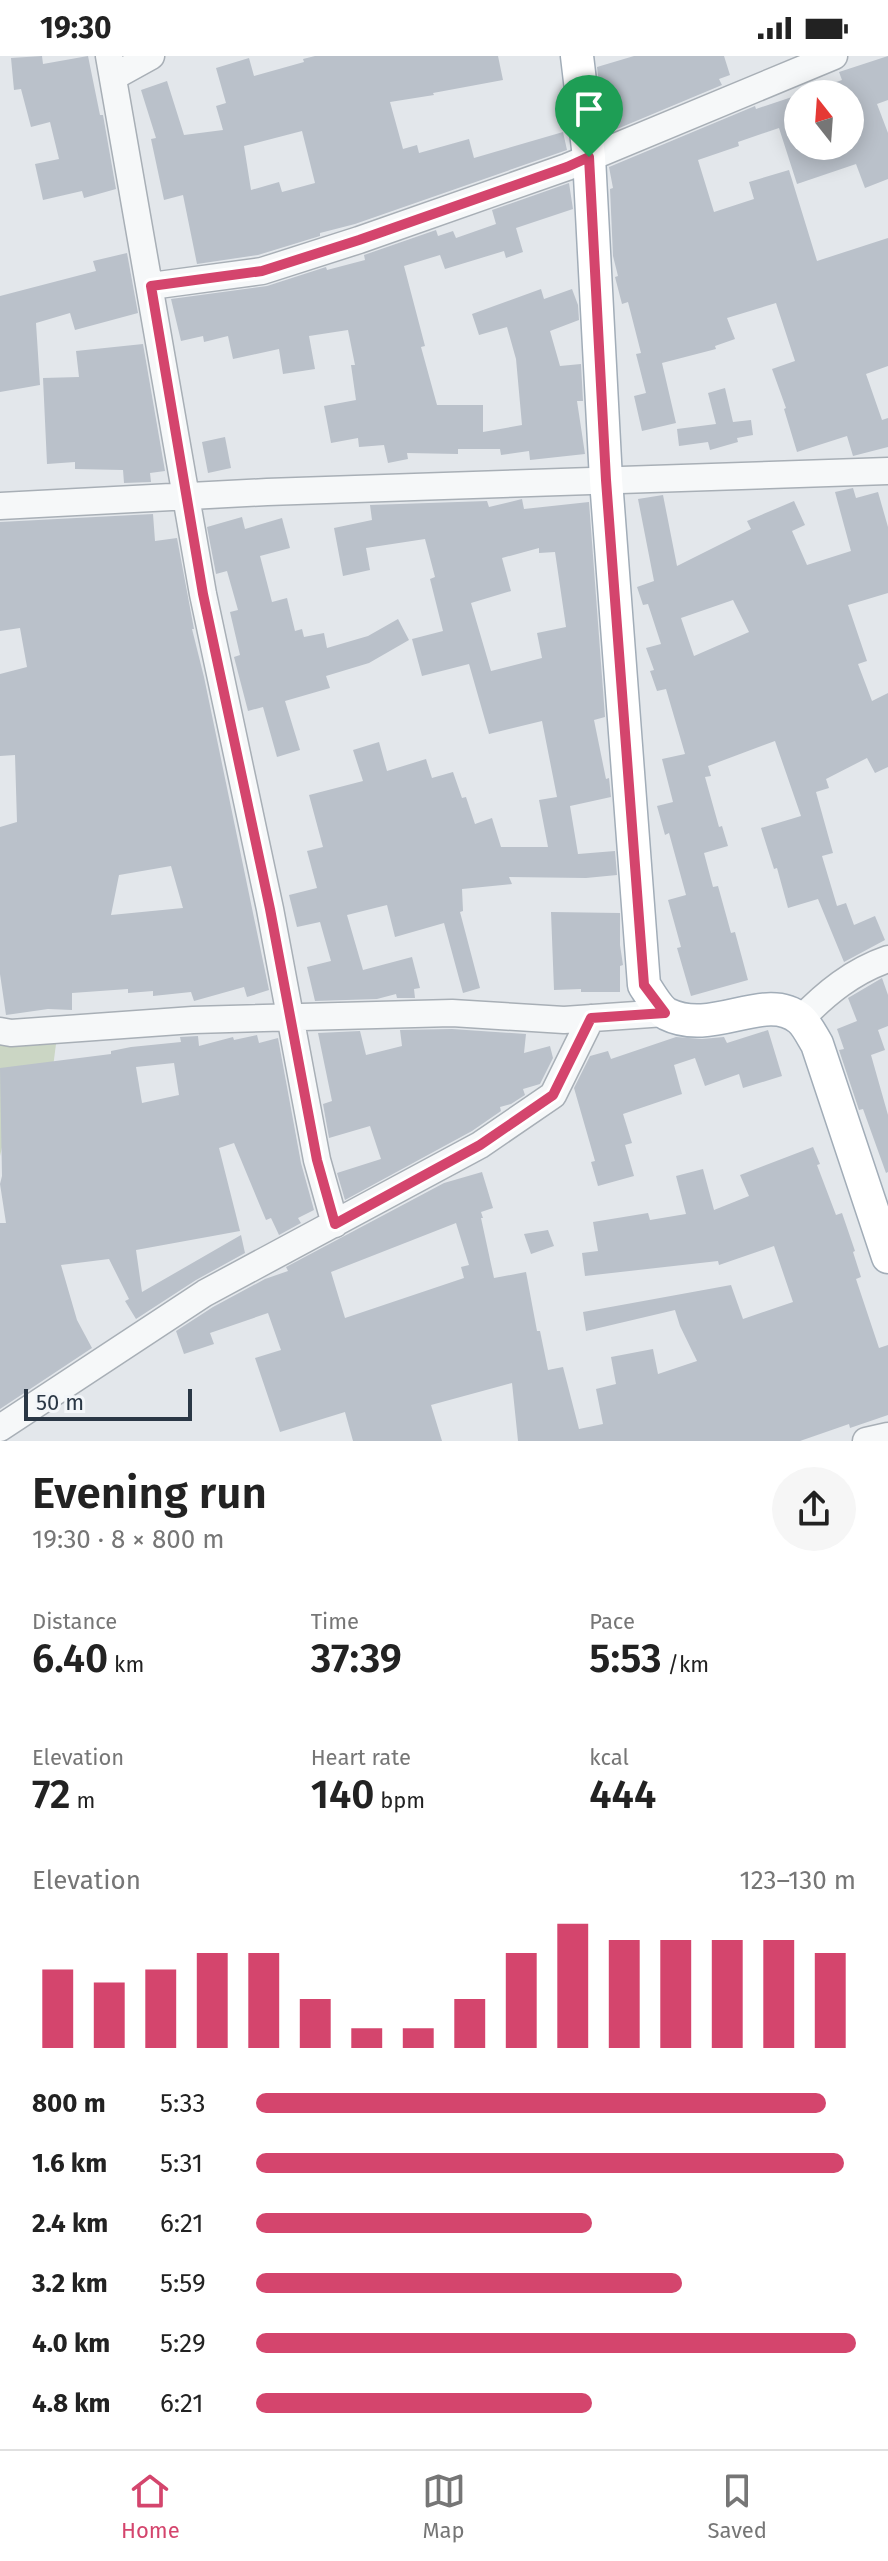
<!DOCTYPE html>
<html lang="en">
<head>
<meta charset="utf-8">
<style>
  :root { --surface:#fff; --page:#f6f6f6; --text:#222; --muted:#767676; --line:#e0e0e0; --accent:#d4456d }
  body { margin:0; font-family:"Fira Sans",sans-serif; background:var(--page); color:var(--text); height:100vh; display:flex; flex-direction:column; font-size:30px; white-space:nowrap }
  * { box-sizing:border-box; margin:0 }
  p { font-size:26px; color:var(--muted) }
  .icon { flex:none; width:44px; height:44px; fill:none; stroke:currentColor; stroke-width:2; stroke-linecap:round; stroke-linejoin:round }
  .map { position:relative; height:1385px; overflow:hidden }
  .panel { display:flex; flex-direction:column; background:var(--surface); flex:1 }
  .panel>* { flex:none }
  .needle { width:52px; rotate:343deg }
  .tools { position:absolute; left:784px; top:24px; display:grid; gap:16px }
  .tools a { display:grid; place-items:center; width:80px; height:80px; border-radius:50%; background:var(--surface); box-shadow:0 4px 20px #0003; font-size:40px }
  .scale { position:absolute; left:24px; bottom:20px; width:168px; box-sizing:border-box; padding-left:8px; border:4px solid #2a3745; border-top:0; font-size:22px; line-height:28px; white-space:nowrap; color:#2a3745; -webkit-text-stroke:6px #f3f6f9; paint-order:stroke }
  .pin { position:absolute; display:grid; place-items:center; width:68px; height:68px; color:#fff; margin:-82px -34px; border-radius:50% 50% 50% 0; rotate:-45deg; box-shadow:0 0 8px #0007 }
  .pin .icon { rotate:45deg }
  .round { display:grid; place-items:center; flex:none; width:84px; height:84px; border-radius:42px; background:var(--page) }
  .headline { display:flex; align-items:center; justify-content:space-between; height:136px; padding:0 32px }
  h1 { font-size:44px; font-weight:600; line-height:60px }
  .figures { display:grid; grid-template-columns:repeat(3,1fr); gap:12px; height:136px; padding:8px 32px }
  .figures div { display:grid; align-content:center }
  .figures b { font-size:40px; font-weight:600 }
  .figures small { font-size:22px; font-weight:400 }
  .figures p { font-size:22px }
  .chart { height:224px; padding:16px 32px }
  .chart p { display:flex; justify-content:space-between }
  .chart svg { width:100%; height:144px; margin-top:8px; stroke:var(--accent); stroke-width:6 }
  ul { padding:0 32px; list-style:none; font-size:26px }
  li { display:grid; grid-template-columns:128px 96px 1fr; align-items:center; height:60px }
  li i { height:20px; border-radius:10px; background:var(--accent) }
  .status { display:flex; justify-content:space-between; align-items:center; height:56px; padding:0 40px; background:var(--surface); direction:ltr }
  .status svg { height:22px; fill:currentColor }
  .tab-bar { display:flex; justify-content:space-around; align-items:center; height:112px; border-top:2px solid var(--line); background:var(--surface); font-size:22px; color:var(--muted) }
  .tab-bar a { display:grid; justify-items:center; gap:4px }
  .tab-bar .active { color:var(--accent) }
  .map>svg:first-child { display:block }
  .green { fill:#cbd6c4 }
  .building { fill:#bac1ca; fill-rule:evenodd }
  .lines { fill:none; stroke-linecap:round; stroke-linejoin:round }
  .minor-casing { stroke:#a8afb6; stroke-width:29 }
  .major-casing { stroke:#a2adb8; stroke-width:35 }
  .minor { stroke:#f6f8f9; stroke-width:26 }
  .major { stroke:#fff; stroke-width:32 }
  .route-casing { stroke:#fff; stroke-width:16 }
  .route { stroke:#d4456d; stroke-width:10 }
</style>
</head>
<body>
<div class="status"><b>19:30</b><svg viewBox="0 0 49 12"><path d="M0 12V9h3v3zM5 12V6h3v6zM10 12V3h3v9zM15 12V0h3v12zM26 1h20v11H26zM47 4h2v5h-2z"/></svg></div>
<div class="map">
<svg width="888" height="1385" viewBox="0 0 888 1385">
  <rect width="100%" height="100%" fill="#e3e7eb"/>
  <path class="green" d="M56 988 52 1019 13 1042 0 1100V989Z"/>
  <path class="building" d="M42 0 43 8 88 0 100 59H103L116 133 84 142 82 135 43 144 35 108 59 103 50 66 31 71 21 33 14 34 11 2Z
    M315 0H498L503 24 433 37 434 39 390 46 403 93 417 89 419 97 469 83 474 102 563 76 567 94 355 168 320 177V180L258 199 197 208 183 139 164 144 151 83 156 82 141 34 167 25 184 79 223 74 216 50 226 47 216 12 249 2 254 20 304 6 303 3ZM302 75 315 127 282 136 279 126 251 134 244 90Z
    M634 0H724L730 19 719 23 722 29 605 78 597 11Z
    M888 0V44L877 48 888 77V123L865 132 856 108 797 128 779 72 738 86 739 90 698 104 714 156 754 143 749 126 789 114 817 205 888 182V310L866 318 882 364 888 362V391L853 400 847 380 797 396 784 353 786 352 772 313 795 305 776 247 727 262 735 283 715 290 716 293 662 307 676 367 642 375 634 340 646 337 636 298 641 297 628 246 622 248 615 221 618 220 613 200 610 133 613 132 609 111 755 50 756 53 798 39V90H850V38H810V35L842 24 839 16Z
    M569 127 573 153 516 172 523 196 506 202 504 195 445 213 440 199 404 210 425 290 421 291 437 349H483V376L522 369 516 303 507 271 479 279 472 258 541 233 544 243 572 233 578 249 579 264 550 275 560 310 581 308 583 345H577L585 398 530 404 529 395 501 399 500 393H458V398L407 397 408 403 388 407 384 389 359 391 358 382 331 387 324 350 356 344 351 309H355L348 274 309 280 315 313 283 318 279 293 233 303 228 280 204 286 203 280 181 285 171 243 267 230 326 211 327 214 365 204 364 199 436 174 438 180 453 175 456 182 496 168 492 154Z
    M127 197 138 257 75 274 70 257 36 267 40 329 0 336V240L96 215 93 205Z
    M143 288 165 415 150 417 151 426 124 427 123 414 75 413V406L47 408 43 322 79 321 76 295Z
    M725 332 733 366 751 364 753 379 737 382 738 386 710 394 708 386 679 390 677 373 716 368 708 337Z
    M225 381 231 412 208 417 202 386Z
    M853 432 856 442 878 436 888 471V537L848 549 867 605 858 608 872 645 888 637V711L875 717 867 702 826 723 829 732 816 736 833 797 822 800 837 850 846 847 854 869 875 860 885 884 844 906 818 843 788 852 777 812 774 813 761 772 801 760 775 685 708 710 711 720 705 721 719 771 722 770 728 790 704 797 713 831 718 830 731 877 735 876 748 924 691 940 677 892 681 891 668 844 686 839 669 777 665 779 657 750 673 746 662 703 685 698 666 633 657 635 650 615 654 614 646 592 661 588 648 548 643 549 637 531 654 525 638 443 663 439 677 510 751 473 747 465 794 445 805 469 792 475 807 509 851 495 835 436ZM733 544 749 576 694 600 681 562Z
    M522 443 524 453 589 446 605 661 594 664 606 723 609 722 611 741 570 750 578 798 615 795 617 819 586 822 509 821 512 828 462 833 463 855 460 856 480 932 463 937 444 867 395 881 387 849 347 859 363 914 412 901 420 932 414 933 415 942H397L396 938 377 943 315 945 307 911 331 905 320 866 297 871 289 839 317 832 307 795 323 791 309 739 363 725 353 694 379 686 387 715 426 703 432 722 453 716 462 742 466 741 475 768 492 762 501 791H548L539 744 557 741 542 665 489 678 469 608 422 620 412 583 443 575 430 523 435 521 425 483 366 492 370 514 343 520 334 472 372 464 370 449 487 445 489 451ZM539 492V497L555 496 566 571 537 577 542 602 491 615 471 547 511 535 502 502Z
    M153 458 155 485 177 482 194 573H192L204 621 269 934 247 941 244 931 194 945 191 936 153 940V935L128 937V933L72 937V954L48 953 6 959 0 918V771L17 766 15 699 0 700V618L27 611 20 572 0 575V466ZM171 810 183 852 111 859 119 819Z
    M242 461 245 473 282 462 290 492 260 500 272 546 287 542 295 575 302 573 304 581 324 577 327 592 368 580 398 563 409 584 369 607 326 620 330 632 285 645 300 694 277 701 263 651 248 655 234 601 240 599 230 556 238 554 227 515 216 518 207 471Z
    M551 856 620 857V889L623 909 620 910V936H581V933L554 934Z
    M882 922 888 939V970L878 974 885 994 871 999 888 1059V1116L886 1117 863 1053 859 1054 839 994 844 993 837 973 857 965 848 942Z
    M452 973 526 978 524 997 550 990 553 1002 540 1028 523 1033 525 1039 511 1048 500 1051 501 1055 472 1075 345 1144 337 1117 381 1103 370 1070 329 1082 323 1048 332 1045 318 977 360 975 366 999 402 990 400 974Z
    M768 974 782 1020 743 1032 739 1018 705 1030 695 1002 674 1009 682 1038 623 1058 632 1087 625 1089 634 1120 598 1130 591 1106 595 1105 574 1032 590 1000 608 995 611 1003 676 981 702 983 724 981 727 987Z
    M257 979 259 987 278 982 301 1107 314 1154 298 1162 301 1167 279 1179 271 1162 266 1164 234 1087 219 1092 240 1175 136 1194 142 1236 241 1179 245 1197 196 1224 136 1263 125 1245 129 1243 109 1203 61 1209 77 1264 92 1292 0 1353V1167H6L0 1128 2 1120 0 1012 111 998V995L131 991 181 986 180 981 198 980 199 990 233 981 234 984ZM174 1007 179 1039 142 1047 136 1011Z
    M813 1091 820 1108 817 1109 836 1159 842 1157 855 1195 853 1196 861 1221 856 1223 879 1292 888 1289V1359L850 1372 849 1368 800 1385H518L512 1327 431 1349 442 1385H353L345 1356 280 1376 255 1302 281 1294 268 1257 210 1277 214 1288 184 1298 176 1275 213 1251 265 1223 288 1215 286 1211 444 1127 482 1116 493 1152 481 1156 483 1162H481L494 1222 526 1216 537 1275H540L548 1314 563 1311 579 1373 603 1368 596 1333 616 1328 611 1301 653 1293 658 1318 697 1305 680 1270 675 1254 586 1275 583 1256 731 1229 743 1263 793 1246 774 1190 719 1209 718 1205 585 1220 582 1197 598 1195 593 1166 648 1157 650 1164 686 1158 676 1120 703 1113 714 1154 749 1140 740 1119ZM456 1167 469 1209 461 1211 464 1222 345 1262 331 1216Z
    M548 1174 554 1190 531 1198 524 1178Z"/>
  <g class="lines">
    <g class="minor-casing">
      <path id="minor" d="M109 0 203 538 270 853 317 1104 335 1168
        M113 21 151 0
        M151 230 262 215 359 184 567 111 834 0
        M0 450 267 436 888 415
        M801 963C826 937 853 915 888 903
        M0 975 11 977 193 964 452 957 564 964 665 957
        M0 1372 205 1237 480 1089 553 1039 591 962
        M866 1385 888 1380"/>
    </g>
    <g class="major-casing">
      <path id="major" d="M577 0 589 101 606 424 644 929C650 938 658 953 667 958 713 981 766 934 800 963 807 969 812 980 817 988L888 1201"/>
    </g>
    <use href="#minor" class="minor"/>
    <use href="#major" class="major"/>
  </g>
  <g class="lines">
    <g class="route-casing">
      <path id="route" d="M589 101 606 424 644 929 665 957 591 962 553 1039 480 1089 335 1168 317 1104 270 853 203 538 151 230 262 215 359 184 567 111Z"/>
    </g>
    <use href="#route" class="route"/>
  </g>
</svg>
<div class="tools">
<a><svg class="needle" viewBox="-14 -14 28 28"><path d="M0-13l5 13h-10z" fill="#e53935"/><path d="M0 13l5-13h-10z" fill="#767676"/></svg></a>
</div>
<div class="scale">50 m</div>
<div class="pin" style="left:589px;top:101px;background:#1e9e55"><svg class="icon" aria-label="arrive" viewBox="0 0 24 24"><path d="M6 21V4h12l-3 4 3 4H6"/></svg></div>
</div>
<section class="panel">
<div class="headline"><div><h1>Evening run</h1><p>19:30 · 8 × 800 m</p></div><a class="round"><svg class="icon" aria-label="share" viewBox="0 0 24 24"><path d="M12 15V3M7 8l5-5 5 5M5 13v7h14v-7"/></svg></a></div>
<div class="figures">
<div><p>Distance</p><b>6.40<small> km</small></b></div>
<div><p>Time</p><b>37:39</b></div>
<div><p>Pace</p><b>5:53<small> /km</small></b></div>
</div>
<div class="figures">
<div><p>Elevation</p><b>72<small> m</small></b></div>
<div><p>Heart rate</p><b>140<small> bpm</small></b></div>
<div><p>kcal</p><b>444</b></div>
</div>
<div class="chart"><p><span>Elevation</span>123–130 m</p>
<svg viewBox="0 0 160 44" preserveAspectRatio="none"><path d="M5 44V20M15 44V24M25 44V20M35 44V15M45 44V15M55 44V29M65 44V38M75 44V38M85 44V29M95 44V15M105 44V6M115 44V11M125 44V11M135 44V11M145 44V11M155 44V15"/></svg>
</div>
<ul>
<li><b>800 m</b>5:33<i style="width:95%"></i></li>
<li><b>1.6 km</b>5:31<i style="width:98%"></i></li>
<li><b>2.4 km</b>6:21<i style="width:56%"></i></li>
<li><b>3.2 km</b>5:59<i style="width:71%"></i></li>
<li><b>4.0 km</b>5:29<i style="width:100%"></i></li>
<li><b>4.8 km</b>6:21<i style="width:56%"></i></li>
</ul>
</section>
<nav class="tab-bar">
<a class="active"><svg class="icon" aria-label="home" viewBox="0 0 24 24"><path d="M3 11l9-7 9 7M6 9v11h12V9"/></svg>Home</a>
<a><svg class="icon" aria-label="map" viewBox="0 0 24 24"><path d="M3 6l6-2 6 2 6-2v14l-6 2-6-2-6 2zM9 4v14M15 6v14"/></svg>Map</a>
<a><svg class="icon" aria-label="saved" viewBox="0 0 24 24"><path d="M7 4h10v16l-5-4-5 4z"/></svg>Saved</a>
</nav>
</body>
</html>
